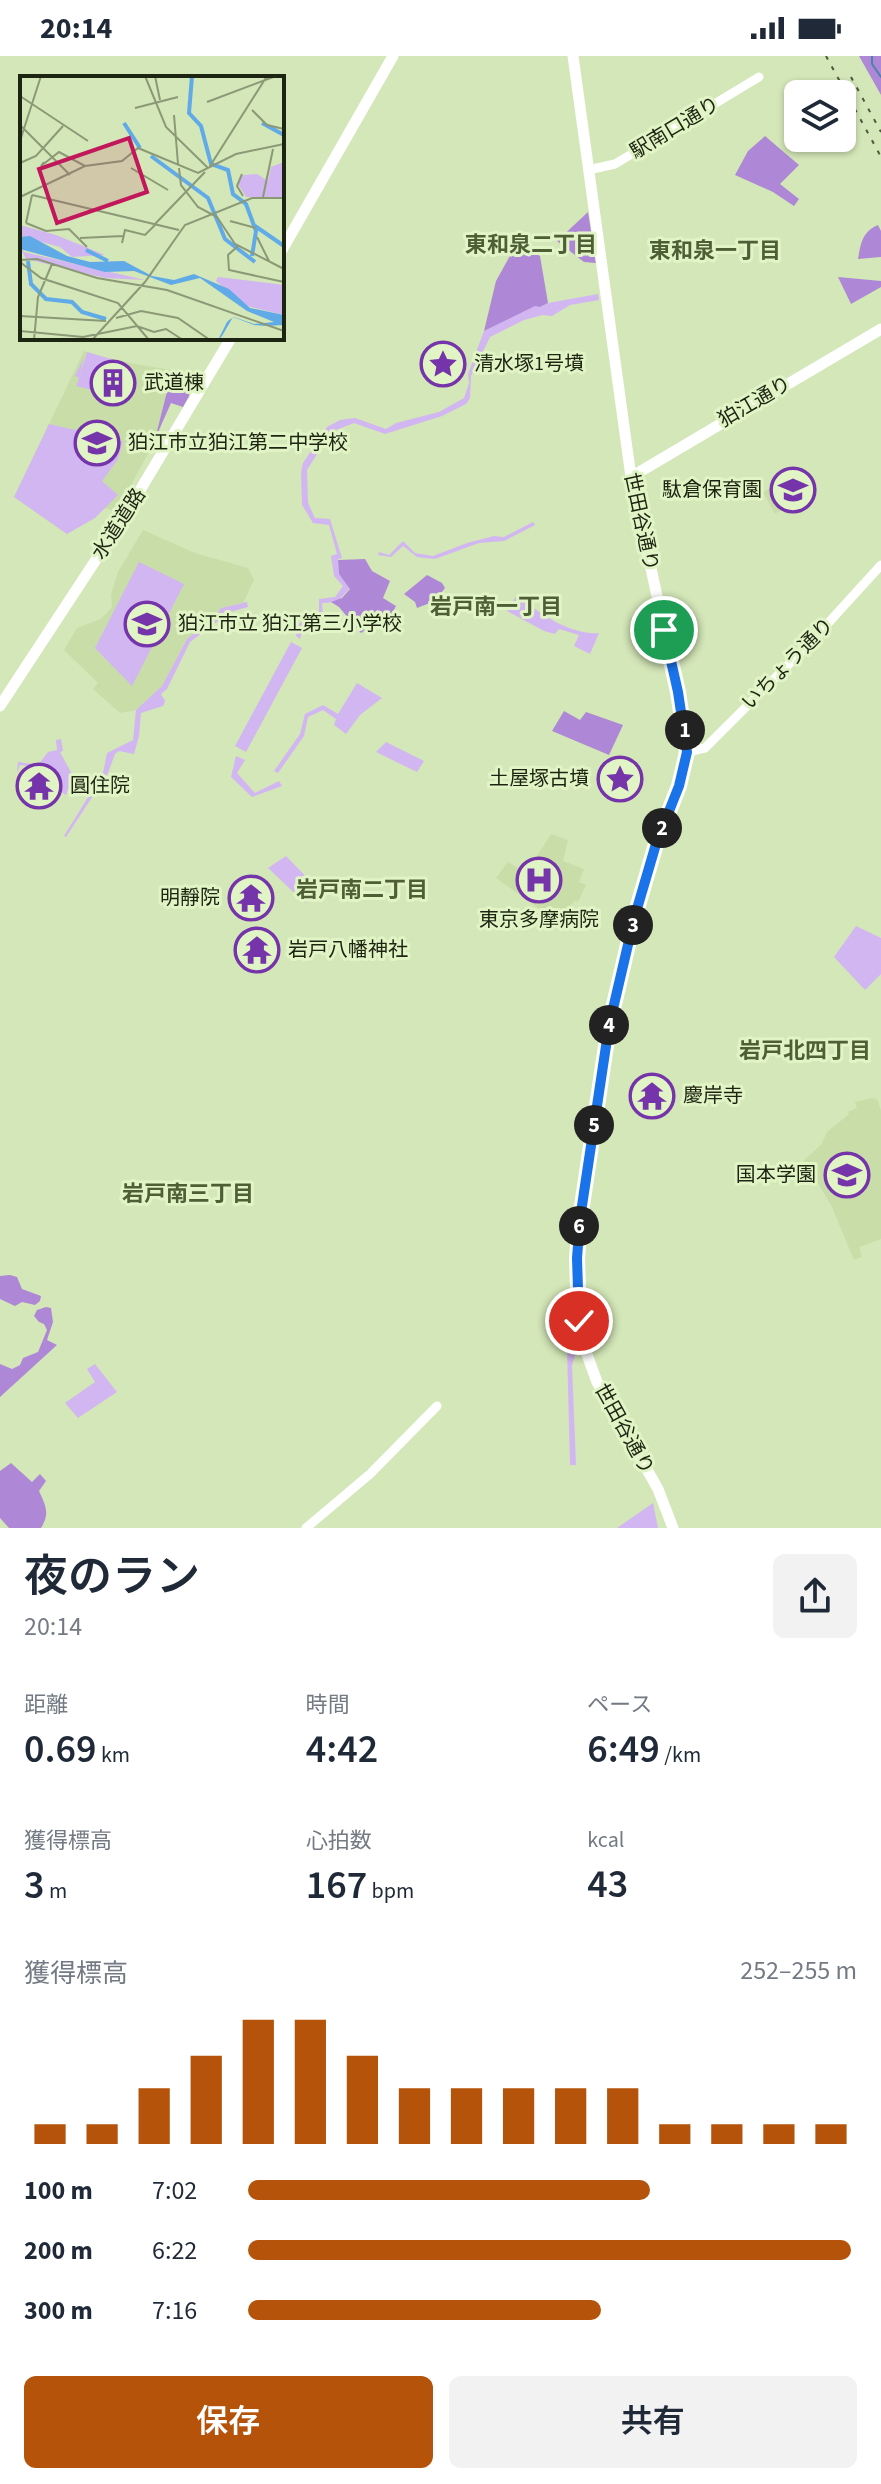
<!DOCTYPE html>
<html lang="ja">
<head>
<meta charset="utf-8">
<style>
  :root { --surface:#fff; --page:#f2f2f3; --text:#1f2937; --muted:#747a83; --accent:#b45309 }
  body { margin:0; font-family:"Source Sans 3","Noto Sans JP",sans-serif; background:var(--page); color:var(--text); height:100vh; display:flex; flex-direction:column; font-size:30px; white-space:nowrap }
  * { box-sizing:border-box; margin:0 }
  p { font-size:26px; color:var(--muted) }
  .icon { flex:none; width:44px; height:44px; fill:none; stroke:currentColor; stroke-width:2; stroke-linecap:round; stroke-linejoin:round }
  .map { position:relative; height:1472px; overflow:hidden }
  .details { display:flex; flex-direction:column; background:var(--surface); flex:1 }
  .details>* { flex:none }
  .controls { position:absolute; left:784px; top:24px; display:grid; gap:16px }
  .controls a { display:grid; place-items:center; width:72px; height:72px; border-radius:12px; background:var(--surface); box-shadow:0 2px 6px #0004; font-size:40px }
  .pin { position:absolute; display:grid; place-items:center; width:68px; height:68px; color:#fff; margin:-34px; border:4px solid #fff; border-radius:50%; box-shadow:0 2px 8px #0007 }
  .km { position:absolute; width:40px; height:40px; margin:-20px; border-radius:50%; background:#222; color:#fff; font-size:22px; line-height:40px; text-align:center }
  .round { display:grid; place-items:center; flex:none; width:84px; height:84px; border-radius:12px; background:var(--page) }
  .overview { display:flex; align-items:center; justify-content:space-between; height:136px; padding:0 24px }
  h1 { font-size:44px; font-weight:600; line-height:60px }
  .figures { display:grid; grid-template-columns:repeat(3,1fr); gap:12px; height:136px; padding:8px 24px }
  .figures div { display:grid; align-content:center }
  .figures b { font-size:40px; font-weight:600 }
  .figures small { font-size:22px; font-weight:400 }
  .figures p { font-size:22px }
  .chart { height:224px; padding:16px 24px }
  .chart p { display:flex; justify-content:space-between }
  .chart svg { width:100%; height:144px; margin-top:8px; stroke:var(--accent); stroke-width:6 }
  .cta { display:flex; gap:16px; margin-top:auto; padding:16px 24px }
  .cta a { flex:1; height:92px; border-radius:12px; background:var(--accent); color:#fff; font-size:32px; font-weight:600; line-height:92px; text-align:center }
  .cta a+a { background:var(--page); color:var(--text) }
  ul { padding:0 24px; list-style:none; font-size:26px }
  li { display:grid; grid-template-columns:128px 96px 1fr; align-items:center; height:60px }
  li i { height:20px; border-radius:10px; background:var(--accent) }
  .status { display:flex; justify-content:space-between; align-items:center; height:56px; padding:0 40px; background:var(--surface); direction:ltr }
  .status svg { height:22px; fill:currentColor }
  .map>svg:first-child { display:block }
  .built { fill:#c8dda8 }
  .green { fill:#d2b6f1 }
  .forest { fill:#ae88d6 }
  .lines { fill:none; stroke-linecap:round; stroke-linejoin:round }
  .stream { stroke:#4c82a8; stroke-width:2 }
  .tertiary { stroke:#fff; stroke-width:9 }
  .primary { stroke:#fff; stroke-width:11 }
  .rail { stroke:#4e583e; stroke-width:2; stroke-dasharray:4 8; stroke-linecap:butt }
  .route-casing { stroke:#fff; stroke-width:16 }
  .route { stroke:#1a73e8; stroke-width:10 }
  .labels { text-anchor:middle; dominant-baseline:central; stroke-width:6; stroke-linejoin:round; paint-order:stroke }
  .street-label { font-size:20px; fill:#1d2412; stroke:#e1f4c5 }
  .poi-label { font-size:20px; fill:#1d2412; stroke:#e1f4c5; text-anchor:start }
  .neighbourhood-label { font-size:22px; font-weight:bold; fill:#4e5e35; stroke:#e1f4c5 }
  .inset-river { fill:none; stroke:#60aae8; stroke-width:4 }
  .inset-road { fill:none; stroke:#8b9976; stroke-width:2 }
  .view { fill:#c2185b; fill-opacity:0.15; stroke:#c2185b; stroke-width:4 }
  .inset-edge { fill:none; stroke:#1d2412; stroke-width:4 }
</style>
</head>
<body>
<div class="status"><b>20:14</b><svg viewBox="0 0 49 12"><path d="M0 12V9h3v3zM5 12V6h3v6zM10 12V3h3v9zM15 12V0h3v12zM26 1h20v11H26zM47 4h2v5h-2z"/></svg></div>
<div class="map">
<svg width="881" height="1472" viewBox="0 0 881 1472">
  <rect width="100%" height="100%" fill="#d4e7b8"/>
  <path class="built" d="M84 295 112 304 177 315 159 377 130 431 113 455 106 452 67 478 14 441Z
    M802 415 817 433 775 458 763 436Z
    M143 474 195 497 248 512 254 524 243 547 222 552 215 561 187 583 162 630 136 654 120 657 93 633 98 627 64 594 77 572 101 563 112 551 111 539 118 516Z
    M551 778 568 784 563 805 584 813 579 826 586 829 578 846 574 845 558 866 496 822 508 806 526 817Z
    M872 1042 877 1043 881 1054V1183L859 1191 862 1201 854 1204 831 1149 804 1104 821 1089 827 1076 849 1058 848 1056 857 1052 855 1046Z"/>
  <path class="green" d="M598 238 599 244 570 249 552 260 543 259 524 264 490 281 471 320 470 342 466 348 442 360 385 378 354 367 331 376 307 414 308 447 315 462 330 463 342 502 338 503 339 518 350 532 337 546 322 547 323 561 317 568 304 570 300 583 296 580 299 567 316 563 319 560V543L335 541 343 530 334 520 331 500 337 498 329 469 313 467 302 449 301 416 303 407 327 371 340 364 355 362 386 373 396 367 439 356 464 342 469 327 468 318 484 275 535 249 540 251 548 247Z
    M87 296 125 307 121 311 103 307 97 335 76 330 79 322 75 320 84 301 80 320Z
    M49 368 123 385 118 403 102 425 118 439 95 462 67 478 14 441Z
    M533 466 535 469 504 485 479 487 435 503 417 501 403 490 391 501 378 499 379 496 389 499 403 485 415 497 433 500 467 487 494 480 504 481Z
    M139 506 184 528 132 630 95 592Z
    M517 539C539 557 569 579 599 577L590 598 574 590 579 579 559 573 555 578 544 575 507 555Z
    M247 546 248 551 223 558 218 565 190 586 167 633 161 638 165 645 163 650 141 657 139 680 134 698 119 695 115 698 108 717 66 781 64 780 103 717 107 697 133 684 136 654 162 630 187 583 215 561 221 552Z
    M291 586 302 592 246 696 235 690Z
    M357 627 382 642 360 659 346 678 334 669 336 663 323 654 308 661 304 680 278 717 274 715 300 678 305 658 323 649 338 658Z
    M61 683 63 695 60 696 73 720 66 739 35 719 38 711 20 709 17 717 18 706 38 709 48 696 57 694 56 684Z
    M386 686 424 705 417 716 376 696Z
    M236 700 245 704 237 717 255 737 279 725 282 730 252 741 231 721Z
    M286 800 318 833 305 847 268 812Z
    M856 870 881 882V918L865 934 834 901Z
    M577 1281 581 1294 576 1297 572 1309 576 1409H570L567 1291Z
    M95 1308 117 1336 78 1362 65 1347 95 1326 87 1313Z
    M653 1447 658 1472H617Z"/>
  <path class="forest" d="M859 0H881V39Z
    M765 80 799 109 780 128 799 143 794 150 773 136 735 119 748 95Z
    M588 156 596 207 584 206 557 185Z
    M878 169 881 175V201L858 203C861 187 862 176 878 169Z
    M517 187 540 200 548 247 540 251 535 250 484 275 496 225Z
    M838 221 881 225V231L851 248Z
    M172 316 178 317 179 331H189V340L183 351 171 347 155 383Z
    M365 503 372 515 390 525 383 542 396 550 388 565 375 557 371 570 361 577 339 551 331 546 342 542 350 533 339 518 338 504Z
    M427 519 442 527 445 532 435 545 417 552 415 546 404 538Z
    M564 655 580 664 586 656 623 669 609 699 552 675Z
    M10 1219 17 1221 22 1233 41 1240 40 1245 35 1249 22 1246 15 1250 0 1243V1220Z
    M46 1251 51 1252 53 1266 47 1284 57 1289 0 1341V1308L12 1313 20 1309 23 1302 38 1296 47 1274 44 1268 39 1266 34 1260 37 1254Z
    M11 1407 32 1426 40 1418 46 1425 39 1435C46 1450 50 1458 41 1472H9L0 1462V1415Z"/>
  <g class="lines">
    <path class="stream" d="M872 0V8L881 21"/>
    <path class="tertiary" d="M588 114 615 108 759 21
      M687 696 705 692 810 587 881 509
      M306 1472 370 1418 437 1350"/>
    <path class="primary" d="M573 0 631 421 678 636 687 696 679 730 656 788 634 863 609 970 580 1163 579 1265 581 1282 597 1326 658 1433 673 1472
      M282 194 393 0
      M631 421 881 273
      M0 650 124 461 231 282"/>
    <path class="rail" d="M826 0 881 101
      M851 21 881 76"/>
  </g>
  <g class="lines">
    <g class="route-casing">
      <path id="route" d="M579 1265 577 1202 580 1163 609 970 634 863 656 788 679 730 687 696 678 636 664 574"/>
    </g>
    <use href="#route" class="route"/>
  </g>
  <defs>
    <g id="sight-ring" transform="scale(2.3)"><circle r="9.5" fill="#e1f4c5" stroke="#7534a9" stroke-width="1.5"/><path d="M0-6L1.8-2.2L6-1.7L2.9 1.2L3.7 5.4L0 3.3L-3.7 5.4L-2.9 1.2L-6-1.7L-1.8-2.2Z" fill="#7534a9"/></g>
    <g id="building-ring" transform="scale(2.3)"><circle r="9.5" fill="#e1f4c5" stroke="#7534a9" stroke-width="1.5"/><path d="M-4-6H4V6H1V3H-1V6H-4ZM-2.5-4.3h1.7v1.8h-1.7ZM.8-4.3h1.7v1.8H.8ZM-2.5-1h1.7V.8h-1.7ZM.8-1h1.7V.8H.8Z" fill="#7534a9"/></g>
    <g id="school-ring" transform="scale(2.3)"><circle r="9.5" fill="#e1f4c5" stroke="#7534a9" stroke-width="1.5"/><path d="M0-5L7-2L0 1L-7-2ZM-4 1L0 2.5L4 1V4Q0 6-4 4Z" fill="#7534a9"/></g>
    <g id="temple-ring" transform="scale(2.3)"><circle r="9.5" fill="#e1f4c5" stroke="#7534a9" stroke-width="1.5"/><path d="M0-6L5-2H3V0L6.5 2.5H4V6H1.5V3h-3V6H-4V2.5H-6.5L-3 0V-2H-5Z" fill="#7534a9"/></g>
    <g id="hospital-ring" transform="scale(2.3)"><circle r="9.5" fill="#e1f4c5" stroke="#7534a9" stroke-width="1.5"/><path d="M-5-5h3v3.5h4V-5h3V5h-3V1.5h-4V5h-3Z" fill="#7534a9"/></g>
  </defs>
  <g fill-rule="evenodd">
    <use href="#sight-ring" x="443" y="308"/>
    <use href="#building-ring" x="113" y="327"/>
    <use href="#school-ring" x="97" y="387"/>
    <use href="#school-ring" x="793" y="434"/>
    <use href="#school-ring" x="147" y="568"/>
    <use href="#sight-ring" x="620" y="723"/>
    <use href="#temple-ring" x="39" y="730"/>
    <use href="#hospital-ring" x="539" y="824"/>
    <use href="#temple-ring" x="251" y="842"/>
    <use href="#temple-ring" x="257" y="894"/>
    <use href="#temple-ring" x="652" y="1040"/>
    <use href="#school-ring" x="847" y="1119"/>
  </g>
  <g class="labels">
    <g class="street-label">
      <text transform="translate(675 72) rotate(-31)">駅南口通り</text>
      <text transform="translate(755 346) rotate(-30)">狛江通り</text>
      <text transform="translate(641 466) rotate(78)">世田谷通り</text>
      <text transform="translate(119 468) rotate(-57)">水道道路</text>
      <text transform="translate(788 608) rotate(-45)">いちょう通り</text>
      <text transform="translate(624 1373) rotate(61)">世田谷通り</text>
    </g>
    <g class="poi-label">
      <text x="474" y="308">清水塚1号墳</text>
      <text x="144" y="327">武道棟</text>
      <text x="128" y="387">狛江市立狛江第二中学校</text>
      <text x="762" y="434" text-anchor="end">駄倉保育園</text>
      <text x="178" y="568">狛江市立 狛江第三小学校</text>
      <text x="589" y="723" text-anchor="end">土屋塚古墳</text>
      <text x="70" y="730">圓住院</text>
      <text x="220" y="842" text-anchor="end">明靜院</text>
      <text x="539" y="864" text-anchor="middle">東京多摩病院</text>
      <text x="288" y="894">岩戸八幡神社</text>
      <text x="683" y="1040">慶岸寺</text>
      <text x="816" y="1119" text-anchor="end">国本学園</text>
    </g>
    <g class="neighbourhood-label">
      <text x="531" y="189">東和泉二丁目</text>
      <text x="715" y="195">東和泉一丁目</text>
      <text x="496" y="551">岩戸南一丁目</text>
      <text x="362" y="834">岩戸南二丁目</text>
      <text x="805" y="995">岩戸北四丁目</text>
      <text x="188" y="1138">岩戸南三丁目</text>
    </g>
  </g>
  <g transform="translate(20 20)">
    <rect width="264" height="264" fill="#d4e7b8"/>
    <path d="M264 86V121H226L218 108 223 99 237 98 248 105 251 91ZM0 149 36 159 85 179 52 181 40 171 0 160ZM0 171 4 176 125 204 85 202 6 183ZM198 201 264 209V239L227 230 196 205Z" fill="#d2b6f1"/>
    <path d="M10 160 47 180 70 186 104 185 132 200 154 204 174 198 209 213 230 232 264 239V249L246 250 234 249 213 241 202 260 198 264 207 246 209 244 214 241 234 248 254 246 227 235 180 202 151 209 114 195 85 196 0 173V161Z" fill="#60aae8"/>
    <path class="inset-river" d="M172 0 169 37 181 50 191 88 208 94 213 118 226 128 236 155 232 180M104 47 120 72M242 47 264 59M131 80 188 122 205 163 235 186M235 150 264 170M66 174 88 185M8 185 11 208 26 223 52 226 62 236 86 243"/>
    <path class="inset-road" d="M125 0 146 51 188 92M135 0 140 24M0 20 68 65M187 26 256 0M115 32 158 21M232 34 247 49 264 53M154 39 158 88M0 49 50 99M0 65 21 0M24 86 21 90 39 76 65 90M0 87 16 80 43 50M190 90 247 0M111 92 148 114M159 92 161 109 178 131 197 141 215 168 264 193M222 98 217 110 223 120M12 119 159 154M0 121 65 90 102 85 118 72 178 97 216 78 264 68M243 121 253 73M210 145 236 152M6 147 26 155 49 153 67 171M6 147 12 119M135 148 185 96M237 161 249 185M60 162 103 160M102 167 105 154 125 159 135 149M218 170 208 179 209 194 264 206M0 184 17 183 77 202 147 214 264 255M0 186 21 202 98 227 129 264M0 240 86 245M96 242 121 235 158 242 190 264M0 255 63 261 117 250 134 256 146 253 163 264M14 264 18 221 32 188M72 264 125 206 165 149 232 122H264"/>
    <path class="view" d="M109 62 127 116 37 147 19 93Z"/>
    <rect width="264" height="264" class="inset-edge"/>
  </g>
</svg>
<div class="controls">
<a><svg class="icon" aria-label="layers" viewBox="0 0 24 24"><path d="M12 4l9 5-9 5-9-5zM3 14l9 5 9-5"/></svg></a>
</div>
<div class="pin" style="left:664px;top:574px;background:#1e9e55"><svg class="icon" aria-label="arrive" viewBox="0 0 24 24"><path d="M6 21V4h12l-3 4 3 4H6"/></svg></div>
<div class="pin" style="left:579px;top:1265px;background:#d93025"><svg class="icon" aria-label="check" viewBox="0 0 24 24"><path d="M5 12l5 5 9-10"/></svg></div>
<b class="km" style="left:685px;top:674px">1</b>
<b class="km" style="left:662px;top:772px">2</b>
<b class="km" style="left:633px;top:869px">3</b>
<b class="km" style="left:609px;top:969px">4</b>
<b class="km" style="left:594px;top:1069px">5</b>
<b class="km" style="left:579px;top:1170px">6</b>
</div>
<section class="details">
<div class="overview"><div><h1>夜のラン</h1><p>20:14</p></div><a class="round"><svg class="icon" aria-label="share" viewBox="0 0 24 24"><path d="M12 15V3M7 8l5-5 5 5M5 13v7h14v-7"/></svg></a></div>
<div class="figures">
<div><p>距離</p><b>0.69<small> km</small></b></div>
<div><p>時間</p><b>4:42</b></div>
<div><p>ペース</p><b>6:49<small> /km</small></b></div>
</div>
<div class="figures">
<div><p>獲得標高</p><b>3<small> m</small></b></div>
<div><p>心拍数</p><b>167<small> bpm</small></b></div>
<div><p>kcal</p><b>43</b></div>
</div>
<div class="chart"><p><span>獲得標高</span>252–255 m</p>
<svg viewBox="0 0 160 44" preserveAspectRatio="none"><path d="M5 44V38M15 44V38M25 44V27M35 44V17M45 44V6M55 44V6M65 44V17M75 44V27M85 44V27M95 44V27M105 44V27M115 44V27M125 44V38M135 44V38M145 44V38M155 44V38"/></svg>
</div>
<ul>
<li><b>100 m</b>7:02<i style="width:66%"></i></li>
<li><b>200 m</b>6:22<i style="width:99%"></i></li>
<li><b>300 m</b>7:16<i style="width:58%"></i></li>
</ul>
<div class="cta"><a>保存</a><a>共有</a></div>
</section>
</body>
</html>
